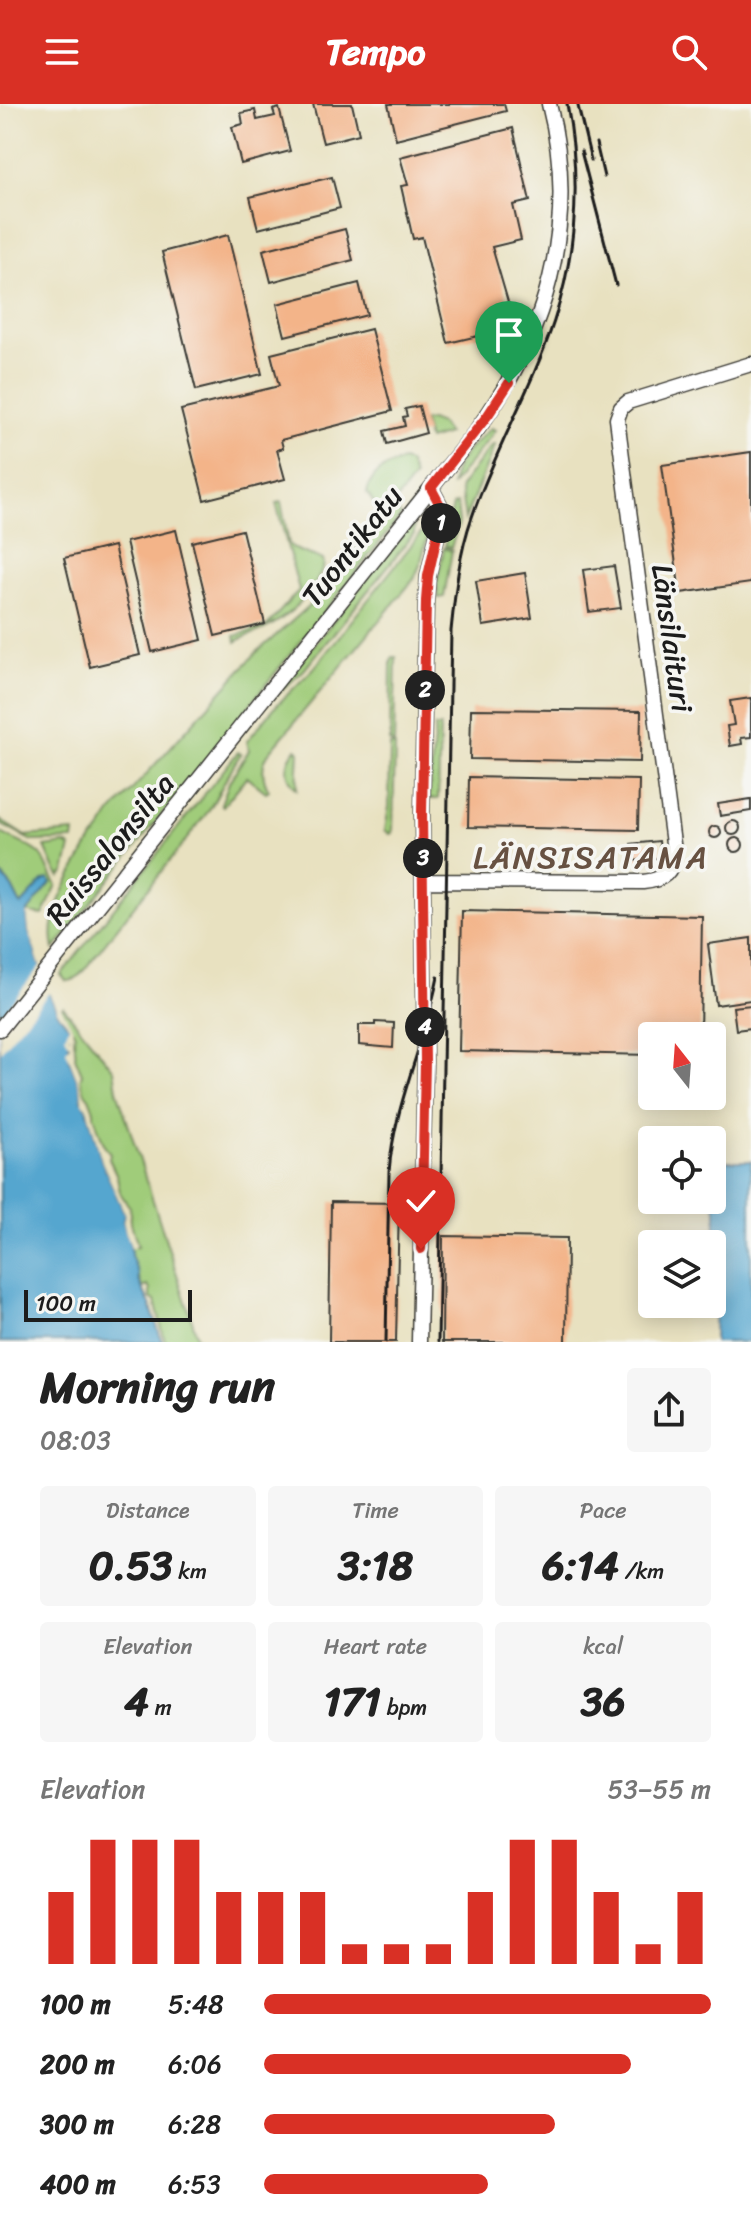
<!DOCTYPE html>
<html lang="en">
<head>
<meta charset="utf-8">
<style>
  :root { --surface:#fff; --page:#f6f6f6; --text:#222; --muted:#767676; --accent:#d93025 }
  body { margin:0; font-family:Sriracha,sans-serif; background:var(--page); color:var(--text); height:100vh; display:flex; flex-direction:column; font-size:30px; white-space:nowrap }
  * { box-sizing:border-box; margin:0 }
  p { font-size:26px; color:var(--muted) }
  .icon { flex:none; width:44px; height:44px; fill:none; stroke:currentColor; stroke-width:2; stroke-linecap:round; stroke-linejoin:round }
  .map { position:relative; height:1238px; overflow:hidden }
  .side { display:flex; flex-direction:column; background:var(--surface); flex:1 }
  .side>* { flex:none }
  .needle { width:52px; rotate:343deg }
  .buttons { position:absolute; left:638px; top:918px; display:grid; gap:16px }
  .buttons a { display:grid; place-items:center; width:88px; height:88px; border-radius:8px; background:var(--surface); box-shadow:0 4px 20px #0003; font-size:40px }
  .scale { position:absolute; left:24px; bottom:20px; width:168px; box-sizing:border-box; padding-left:8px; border:4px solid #1c1c1c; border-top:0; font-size:22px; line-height:28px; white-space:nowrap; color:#1c1c1c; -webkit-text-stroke:6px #f6f6f2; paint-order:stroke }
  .pin { position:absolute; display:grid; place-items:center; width:68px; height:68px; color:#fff; margin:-82px -34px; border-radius:50% 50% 50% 0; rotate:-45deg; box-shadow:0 0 8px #0007 }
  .pin .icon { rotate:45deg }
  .km { position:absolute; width:40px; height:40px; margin:-20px; border-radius:50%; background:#222; color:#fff; font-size:22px; line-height:40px; text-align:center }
  .round { display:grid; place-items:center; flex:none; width:84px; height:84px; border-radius:8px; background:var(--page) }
  .summary { display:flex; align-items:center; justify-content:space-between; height:136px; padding:0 40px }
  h1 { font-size:44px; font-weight:800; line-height:60px }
  .metrics { display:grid; grid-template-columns:repeat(3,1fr); gap:12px; height:136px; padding:8px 40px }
  .metrics div { display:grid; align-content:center; border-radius:8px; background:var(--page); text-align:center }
  .metrics b { font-size:40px; font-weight:800 }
  .metrics small { font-size:22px; font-weight:400 }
  .metrics p { font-size:22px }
  .chart { height:224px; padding:16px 40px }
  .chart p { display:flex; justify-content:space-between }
  .chart svg { width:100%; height:144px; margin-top:8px; stroke:var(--accent); stroke-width:6 }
  ul { padding:0 40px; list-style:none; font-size:26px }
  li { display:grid; grid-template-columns:128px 96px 1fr; align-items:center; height:60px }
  li i { height:20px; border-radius:10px; background:var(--accent) }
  header { display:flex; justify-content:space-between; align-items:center; height:104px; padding:0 40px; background:var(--accent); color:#fff; font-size:36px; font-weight:800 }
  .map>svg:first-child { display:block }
  .green { fill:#a0cc7a; stroke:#5e744b; stroke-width:2 }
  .water { fill:#55a6cf; stroke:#386176; stroke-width:2 }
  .pier { fill:#e8e1c0 }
  .building { fill:#f3b489 }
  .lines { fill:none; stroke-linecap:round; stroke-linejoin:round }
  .minor-casing { stroke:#3b3a35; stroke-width:17 }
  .minor { stroke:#fff; stroke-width:14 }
  .rail { stroke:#1c1c1c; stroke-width:3 }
  .route-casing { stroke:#fff; stroke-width:16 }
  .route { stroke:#d93025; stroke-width:10 }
  .labels { text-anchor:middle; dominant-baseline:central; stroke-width:7; stroke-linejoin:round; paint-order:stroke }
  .street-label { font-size:30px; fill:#1c1c1c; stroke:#f6f6f2 }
  .neighbourhood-label { font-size:32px; letter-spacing:2px; fill:#675142; stroke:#f6f6f2 }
</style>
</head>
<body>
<header><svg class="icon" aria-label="menu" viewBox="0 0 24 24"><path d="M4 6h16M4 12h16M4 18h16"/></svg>Tempo<svg class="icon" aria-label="search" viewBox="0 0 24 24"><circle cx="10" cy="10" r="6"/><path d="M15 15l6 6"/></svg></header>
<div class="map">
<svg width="751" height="1238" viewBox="0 0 751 1238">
  <rect width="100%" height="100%" fill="#f6f6f2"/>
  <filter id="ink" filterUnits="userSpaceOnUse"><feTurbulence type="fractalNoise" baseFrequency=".0125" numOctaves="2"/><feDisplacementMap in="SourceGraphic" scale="16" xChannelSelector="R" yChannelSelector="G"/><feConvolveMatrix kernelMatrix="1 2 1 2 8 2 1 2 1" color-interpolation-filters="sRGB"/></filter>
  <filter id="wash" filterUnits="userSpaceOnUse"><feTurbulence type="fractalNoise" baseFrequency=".006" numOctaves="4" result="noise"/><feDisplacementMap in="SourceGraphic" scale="32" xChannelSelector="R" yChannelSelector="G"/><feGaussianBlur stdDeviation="1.8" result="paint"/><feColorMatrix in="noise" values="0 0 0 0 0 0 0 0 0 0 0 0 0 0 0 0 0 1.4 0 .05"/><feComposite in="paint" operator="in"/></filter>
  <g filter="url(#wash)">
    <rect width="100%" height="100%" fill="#e8e1c0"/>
    <path class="green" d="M430 316 441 320 448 330 428 336 423 317Z
      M491 324 495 326 491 332 452 381C453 358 474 339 491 324Z
      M492 341H495L465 415 460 383Z
      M402 357 409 359 414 373 396 397 397 406 401 412 54 845C45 806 75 767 93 734L97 731 112 708 256 549 308 503 347 451 361 440 384 414 367 389C371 369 384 363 402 357Z
      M281 398 289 440C296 449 313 450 323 456L324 461C316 485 292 510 270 522 259 529 246 531 236 538L235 532 267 522 299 486 276 399Z
      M457 400 459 419 451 444 445 442 453 401Z
      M432 415 420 461 414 475 268 650C261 662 262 674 269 686L266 688 247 673 223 702 221 700 230 676 249 646 247 637 274 604 314 564Z
      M411 420 414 422V430L304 566 267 600Z
      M444 444 452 447 444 493 438 494 437 479Z
      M393 553H396L394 640 390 638 391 556Z
      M435 623H440L438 695H429Z
      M390 641 395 642 393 725 392 729 390 730 385 726 389 703Z
      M296 645 299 647 297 685C284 673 284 659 296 645Z
      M238 648 241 650C226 670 219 693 204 713L84 866C79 872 74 878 66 877L61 871Z
      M0 716 25 732 74 728 73 736 32 737 0 720Z
      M0 728C10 735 35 743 41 751 48 760 50 772 57 781L43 811 27 809 29 793 21 801 12 783 0 769Z
      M65 740 71 743 65 768 60 773 55 766 45 743Z
      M63 903 114 966 117 986 199 1238H165L155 1197 150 1194V1186L148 1182 142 1184 128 1144 138 1142 131 1119 129 1102 120 1089 117 1072 109 1055 110 1049 105 1043 94 1013V1007L89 994 85 989 80 975 82 970 75 953C77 944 72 938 75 929L61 905Z"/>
    <path class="water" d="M0 769 12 783 21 801 43 777 49 775 51 779 27 809 29 828 49 889 58 909 69 922V954L81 985 82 996 87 1004 102 1058 125 1110 123 1117 131 1143V1151L138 1170V1175L150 1200 162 1238H0Z
      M719 1057H751V1238H714L716 1107 712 1065Z"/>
    <path class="pier" d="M27 809H32L33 827 52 888 73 924 69 932 74 941 72 947 73 953 86 995 91 1003 106 1057 128 1109 127 1117 135 1143H131L126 1129 123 1117 125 1110 102 1058 87 1004 82 997 81 985 69 954 66 946 70 941 65 932 69 922 58 908 49 889 0 948V913L40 862 29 828Z"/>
    <g id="blocks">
      <path class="building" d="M313 0H352L359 30 323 39Z
        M388 0H504L506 7 396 35Z
        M279 4 290 47 241 60 232 23 243 20 241 9 255 6 257 16 275 12 273 6Z
        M513 24 530 97 513 101 521 136 492 143 513 215 508 225 448 239 422 133 413 135 401 82 408 81 400 53Z
        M332 73 340 104 258 125 250 93Z
        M345 125 353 156 271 178 263 146Z
        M228 131 262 270 196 286 162 148Z
        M359 179 367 211 285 232 277 200Z
        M371 225 392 307 281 336 283 344 277 346 285 375 204 396 181 306 279 282 271 250Z
        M419 302 426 329 387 340 384 327 405 322 403 313 407 312 405 305Z
        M751 348V479L680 489 662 361Z
        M176 426 202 536 152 548 126 438Z
        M242 426 265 520 215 532 192 438Z
        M114 442 140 551 90 563 64 454Z
        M614 462 621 504 589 508 583 466Z
        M525 469 532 514 483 522 476 477Z
        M751 594V633L741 634 742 640 730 642 727 622 734 621 730 597Z
        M471 605 641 607 640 658 470 655Z
        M469 673 639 676 638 726 468 723Z
        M751 695V707L720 712 718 700Z
        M726 724a7 7 0 1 1 14 0a7 7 0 1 1-14 0Z
        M709 728a6 6 0 1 1 12 0a6 6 0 1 1-12 0Z
        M729 741a7 7 0 1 1 14 0a7 7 0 1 1-14 0Z
        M659 737 661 754 633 757 631 740Z
        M462 807 702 812 700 932H652V951L459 947Z
        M751 834V896L716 901 708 840Z
        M751 901V924L736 926 733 903Z
        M375 918 394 919 393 944 359 941V921H375Z
        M331 1098 399 1099 396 1238H329Z
        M443 1132 567 1134 566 1238H442Z"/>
    </g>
  </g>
  <g filter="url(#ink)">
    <use href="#blocks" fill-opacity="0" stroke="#3b3a35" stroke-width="2"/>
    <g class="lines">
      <g class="minor-casing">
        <path id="minor" d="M423 777 643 778C663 776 673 769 674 747L617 315 621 304 628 298 751 260
          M0 925 474 330C546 233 580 120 549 0
          M419 1238 425 958 422 709 426 497 428 472 442 410 440 401 431 384"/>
      </g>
      <use href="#minor" class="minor"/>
      <path class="rail" d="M578 2 591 56
        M596 39 604 73
        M581 47 616 181
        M386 1238 389 1068C394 1000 425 939 438 873
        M438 1238 451 527C455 488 459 450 472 413 495 346 532 284 554 217 577 146 581 73 567 0"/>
    </g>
  </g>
  <g class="lines" filter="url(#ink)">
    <g class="route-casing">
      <path id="route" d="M421 1145 425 958 422 709 426 497 428 472 442 410 440 401 431 384 488 311 509 279"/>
    </g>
    <use href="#route" class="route"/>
  </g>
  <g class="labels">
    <g class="street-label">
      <text transform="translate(352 442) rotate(-52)">Tuontikatu</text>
      <text transform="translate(672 534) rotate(82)">Länsilaituri</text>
      <text transform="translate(110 745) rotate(-51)">Ruissalonsilta</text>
    </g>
    <g class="neighbourhood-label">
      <text x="591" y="753">LÄNSISATAMA</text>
    </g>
  </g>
</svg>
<div class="buttons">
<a><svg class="needle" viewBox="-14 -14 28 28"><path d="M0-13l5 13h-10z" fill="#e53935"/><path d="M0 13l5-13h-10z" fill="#767676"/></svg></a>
<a><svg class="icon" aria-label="locate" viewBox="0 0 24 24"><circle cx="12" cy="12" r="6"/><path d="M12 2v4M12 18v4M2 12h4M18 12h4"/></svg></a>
<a><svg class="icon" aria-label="layers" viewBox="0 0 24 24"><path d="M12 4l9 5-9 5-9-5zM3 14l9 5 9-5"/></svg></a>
</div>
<div class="scale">100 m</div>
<div class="pin" style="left:509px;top:279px;background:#1e9e55"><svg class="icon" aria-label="arrive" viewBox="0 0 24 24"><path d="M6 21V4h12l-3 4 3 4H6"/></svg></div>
<div class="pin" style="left:421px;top:1145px;background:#d93025"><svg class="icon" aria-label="check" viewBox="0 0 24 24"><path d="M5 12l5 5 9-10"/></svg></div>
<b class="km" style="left:441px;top:419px">1</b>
<b class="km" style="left:425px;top:586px">2</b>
<b class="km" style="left:423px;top:754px">3</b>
<b class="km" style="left:425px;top:923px">4</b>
</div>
<section class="side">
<div class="summary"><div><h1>Morning run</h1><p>08:03</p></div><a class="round"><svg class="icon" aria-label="share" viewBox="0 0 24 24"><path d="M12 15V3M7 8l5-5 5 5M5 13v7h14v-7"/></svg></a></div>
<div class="metrics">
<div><p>Distance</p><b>0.53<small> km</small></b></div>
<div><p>Time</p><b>3:18</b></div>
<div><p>Pace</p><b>6:14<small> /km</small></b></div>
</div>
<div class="metrics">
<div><p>Elevation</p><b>4<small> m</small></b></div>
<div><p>Heart rate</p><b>171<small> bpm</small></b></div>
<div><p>kcal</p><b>36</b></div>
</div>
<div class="chart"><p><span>Elevation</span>53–55 m</p>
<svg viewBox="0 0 160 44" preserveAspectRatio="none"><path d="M5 44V22M15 44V6M25 44V6M35 44V6M45 44V22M55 44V22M65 44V22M75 44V38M85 44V38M95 44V38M105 44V22M115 44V6M125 44V6M135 44V22M145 44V38M155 44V22"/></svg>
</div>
<ul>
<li><b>100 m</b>5:48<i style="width:100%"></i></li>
<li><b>200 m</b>6:06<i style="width:82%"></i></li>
<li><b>300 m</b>6:28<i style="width:65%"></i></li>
<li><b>400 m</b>6:53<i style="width:50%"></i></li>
</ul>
</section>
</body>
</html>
